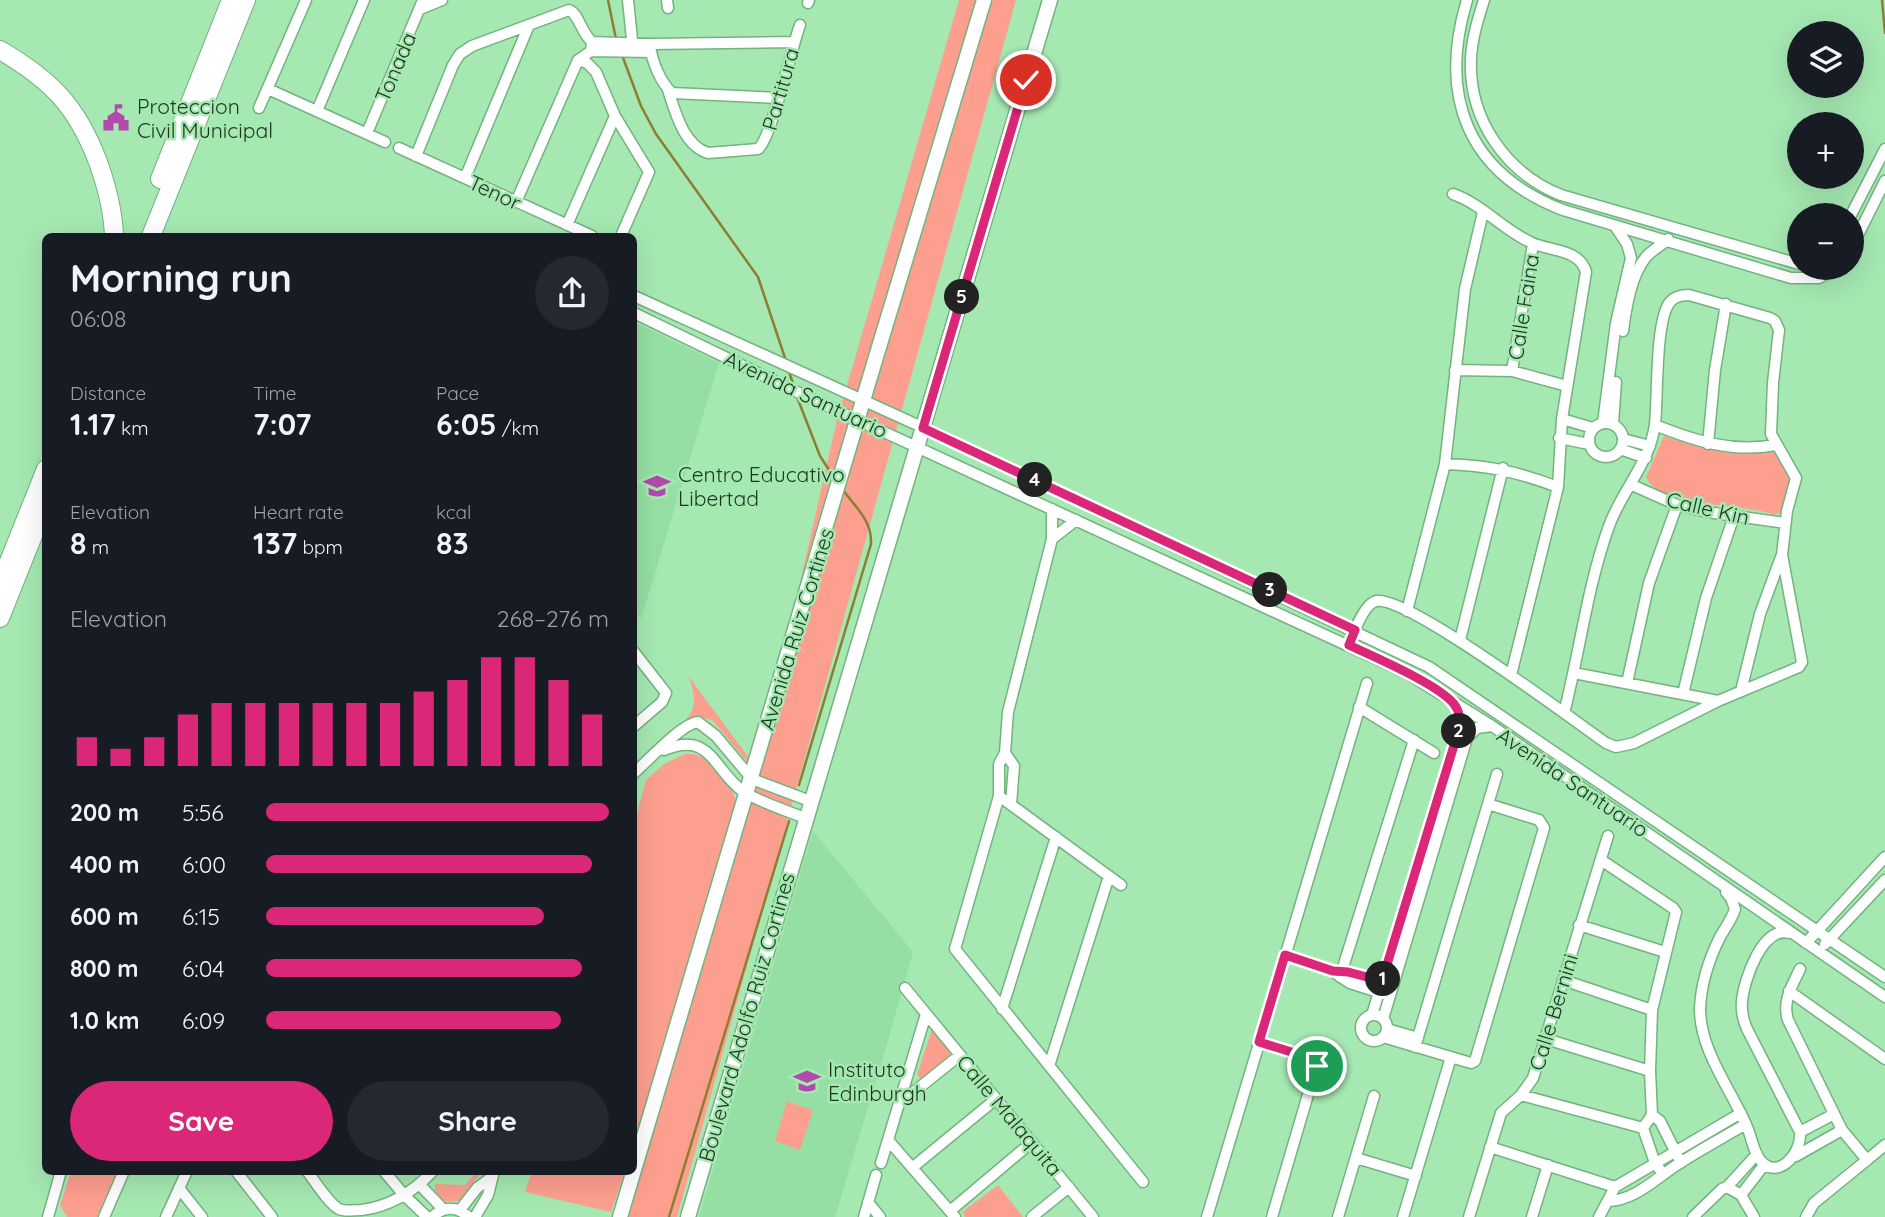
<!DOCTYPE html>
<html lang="en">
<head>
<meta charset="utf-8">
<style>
  :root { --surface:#171b24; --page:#242831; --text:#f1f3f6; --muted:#9ea1a6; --accent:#db2777 }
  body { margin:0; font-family:Quicksand,sans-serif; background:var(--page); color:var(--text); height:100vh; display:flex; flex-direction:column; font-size:26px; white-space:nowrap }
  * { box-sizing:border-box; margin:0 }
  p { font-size:23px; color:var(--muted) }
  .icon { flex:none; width:38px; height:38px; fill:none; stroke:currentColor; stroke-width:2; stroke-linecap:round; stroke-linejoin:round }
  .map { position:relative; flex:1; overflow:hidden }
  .side { position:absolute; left:42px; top:233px; width:595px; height:942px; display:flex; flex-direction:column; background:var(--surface); border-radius:10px; box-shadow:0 7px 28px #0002 }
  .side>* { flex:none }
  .tools { position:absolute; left:1787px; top:21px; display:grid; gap:14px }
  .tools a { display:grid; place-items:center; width:77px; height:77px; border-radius:50%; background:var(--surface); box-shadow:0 7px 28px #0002; font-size:35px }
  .pin { position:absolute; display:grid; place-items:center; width:60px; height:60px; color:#fff; margin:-30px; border:4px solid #fff; border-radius:50%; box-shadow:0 2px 7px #0007 }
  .km { position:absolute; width:35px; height:35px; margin:-18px; border-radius:50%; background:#222; color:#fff; font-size:19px; line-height:35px; text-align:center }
  .round { display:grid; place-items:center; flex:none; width:74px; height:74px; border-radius:37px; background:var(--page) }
  .summary { display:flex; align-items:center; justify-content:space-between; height:119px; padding:0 28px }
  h1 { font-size:38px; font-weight:700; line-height:52px }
  .metrics { display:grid; grid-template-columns:repeat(3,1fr); gap:10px; height:119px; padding:7px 28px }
  .metrics div { display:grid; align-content:center }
  .metrics b { font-size:30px; font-weight:700 }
  .metrics small { font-size:19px; font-weight:400 }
  .metrics p { font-size:19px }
  .chart { height:196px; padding:14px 28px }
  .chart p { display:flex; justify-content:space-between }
  .chart svg { width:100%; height:126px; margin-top:7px; stroke:var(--accent); stroke-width:6 }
  .primary-button { display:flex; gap:14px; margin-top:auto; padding:14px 28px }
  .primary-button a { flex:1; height:80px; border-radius:42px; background:var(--accent); color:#fff; font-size:28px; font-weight:700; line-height:80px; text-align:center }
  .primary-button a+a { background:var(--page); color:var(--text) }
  ul { padding:0 28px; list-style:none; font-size:23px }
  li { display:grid; grid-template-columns:112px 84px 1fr; align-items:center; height:52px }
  li i { height:18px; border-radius:9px; background:var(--accent) }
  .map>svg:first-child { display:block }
  .built { fill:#96dfa4 }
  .green { fill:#fd9f8f }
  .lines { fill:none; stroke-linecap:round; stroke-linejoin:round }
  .stream { stroke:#8d7e32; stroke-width:2.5 }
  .minor-casing { stroke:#72b380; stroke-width:13 }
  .secondary-casing { stroke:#72b380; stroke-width:17 }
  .trunk-casing { stroke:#72b380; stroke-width:20 }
  .minor { stroke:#fff; stroke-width:10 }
  .secondary { stroke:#fff; stroke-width:14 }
  .trunk { stroke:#fff; stroke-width:18 }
  .route-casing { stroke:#fff; stroke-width:14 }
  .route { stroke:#db2777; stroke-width:9 }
  .labels { text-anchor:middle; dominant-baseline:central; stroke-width:5; stroke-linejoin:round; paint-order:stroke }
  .street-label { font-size:21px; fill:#1b3722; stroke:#a5e8b2 }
  .poi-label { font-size:21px; fill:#1b3722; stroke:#a5e8b2; text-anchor:start }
</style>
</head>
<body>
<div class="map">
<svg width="1885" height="1217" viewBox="0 0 1885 1217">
  <rect width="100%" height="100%" fill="#a5e8b2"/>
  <path class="built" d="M634 322 719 363 641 619 634 610Z
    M813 831 913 952 889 1037 835 1217H699Z"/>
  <path class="green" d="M959 0H1016L677 1217H627L744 816 634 1145V826L646 780 664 764 685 754H695L706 759 733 792 737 805 753 789 837 420Z
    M1664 436 1688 444 1729 453 1775 452 1793 479 1781 512 1774 515C1746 503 1658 508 1646 477Z
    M689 676 695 685 752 762 749 764 720 729 712 720 701 717 685 724 683 722C699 709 694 694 689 676Z
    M932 1029 955 1056 923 1080 917 1075Z
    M787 1101 813 1110 800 1150 775 1141Z
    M71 1171H116L122 1174 102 1217H67L60 1205Z
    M477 1171H482L459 1201H444L435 1191V1184L465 1185Z
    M532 1171H625L611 1212 525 1192Z
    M998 1185 1023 1217H965L963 1212 966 1209Z"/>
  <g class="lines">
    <path class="stream" d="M608 0 616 39
      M1882 0 1885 33
      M622 55 641 106 656 134 758 277 786 361
      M789 372 794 386
      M797 397 820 456 835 479
      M799 785 871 544C872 520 856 508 843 490
      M669 1217 789 821"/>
    <g class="minor-casing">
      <path id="minor" d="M628 0 633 49
        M667 0 668 8
        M1467 0C1438 96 1467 173 1563 210L1791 278H1819L1836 268
        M1484 0C1478 19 1472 38 1471 58 1468 119 1506 173 1561 195L1799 264
        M808 3 809 0
        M420 9 442 0
        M592 42 650 44 793 42
        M650 44C651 59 660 82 672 93L778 98
        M591 51 651 52
        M578 60 587 63 596 72 615 116 649 172 621 236
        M268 89 385 142
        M668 90C675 111 683 145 708 153L758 149C771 140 792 46 800 25
        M259 108 306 0
        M317 111 364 0
        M367 133 423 0
        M399 148 592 236
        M416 156 453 65 460 54 472 46 569 10C579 14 580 31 592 42L591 51 578 60 516 202
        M465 178 529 25
        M1453 194C1482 204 1503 230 1532 243 1550 251 1580 249 1586 272L1562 419 1558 487 1511 675
        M1851 215 1885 149
        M567 225 615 116
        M1852 247 1885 181
        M634 296 924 428 1429 667 1885 977
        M634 313 795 391 1405 672 1492 726 1885 997
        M1623 331C1626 308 1631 275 1646 257 1652 250 1661 246 1668 239
        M1455 370 1512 371 1567 386
        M1512 371 1533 244
        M1562 419 1593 428
        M1603 423 1616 323 1631 258 1627 244 1615 226
        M1589 440a17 17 0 1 1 34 0a17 17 0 1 1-34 0Z
        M1613 424 1616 382
        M1655 425C1695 441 1732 453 1776 445
        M1559 438 1589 444
        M1623 439 1650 446
        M1708 444 1715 370 1726 304
        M1620 449 1646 458
        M1445 464C1487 465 1518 472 1558 487
        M1632 485 1677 505 1707 512 1785 523
        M1052 509V539L1008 712 1005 753 999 764V796L955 949 1143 1182
        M1052 539 1076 520
        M1407 611 1445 464 1465 289 1483 212
        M1460 640 1503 468
        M1349 645C1353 634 1364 604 1376 601 1407 595 1573 720 1606 743L1616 747 1634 743 1718 701 1799 667 1802 662 1782 555 1787 511 1796 478 1771 434 1773 383 1779 330 1775 321 1770 318 1689 295C1682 295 1675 296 1670 302 1655 320 1658 398 1655 424 1650 463 1622 490 1609 526 1587 587 1580 651 1564 713
        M634 652 666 693 662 702 634 726
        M1574 673 1718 701
        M1627 683 1649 583 1677 505
        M1741 691 1760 614 1781 557
        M1683 694 1706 598 1734 516
        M1359 707 1434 753
        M664 750C712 730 713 771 744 792 762 803 785 810 805 818
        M1005 753 1014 766 1011 804
        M634 773C648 761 681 724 698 722L716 736 752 779 810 801
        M999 796 1121 885
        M1601 860 1673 908 1676 912 1652 1010 1650 1071 1652 1115 1643 1128 1655 1163 1663 1174
        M1726 892 1731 898 1735 909C1732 919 1725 928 1720 937 1709 959 1701 984 1700 1009 1700 1051 1731 1089 1747 1127 1752 1138 1753 1152 1761 1161 1777 1180 1802 1155 1800 1132L1747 1029C1743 1020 1741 1011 1742 1001 1744 980 1762 926 1789 933
        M1579 925 1665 952
        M1806 943 1885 857
        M1825 944 1885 880
        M1285 955 1333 971 1352 973 1387 983
        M1800 969C1792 986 1782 1001 1788 1020L1842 1130 1867 1160 1814 1203 1806 1217
        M1335 973 1350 983 1384 994
        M1340 977 1414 740
        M1563 980 1652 1010
        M905 988 1093 1217
        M1789 991 1885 1059
        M1002 1009 1056 837
        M1372 1015 1459 729 1460 715 1454 704
        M1361 1028a13 13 0 1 1 26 0a13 13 0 1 1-26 0Z
        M1383 1019 1467 738 1477 728 1492 726
        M1387 1029 1418 1038
        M1383 1037 1471 1063 1475 1061 1544 828 1539 820 1488 804
        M1546 1039 1650 1071
        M1259 1042 1312 1059 1317 1064 1272 1217
        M1415 1047 1497 774
        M1049 1066 1109 876
        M1521 1095 1643 1128
        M900 1103 960 1055
        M1652 1115 1660 1121 1678 1157
        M1800 1132 1834 1114
        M888 1140 955 1217
        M1490 1147 1615 1187
        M1796 1156 1842 1130
        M1356 1158 1416 1176
        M1867 1160 1885 1145
        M881 1163 926 1014
        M913 1167 996 1099
        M236 1171 272 1217
        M307 1171C314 1180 329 1204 339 1209 345 1212 354 1210 361 1210 389 1207 413 1192 433 1171
        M384 1171 404 1195 427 1217
        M419 1184 443 1209
        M1727 1187 1757 1154
        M179 1188 202 1217
        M1741 1195 1764 1165
        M1609 1201C1636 1200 1657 1177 1680 1163 1701 1149 1724 1137 1746 1124
        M868 1202 880 1217
        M460 1210 477 1188 492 1177
        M950 1211 1032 1142
        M48 1217 61 1171
        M104 1217 124 1171
        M166 1217 187 1171
        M432 1217C444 1206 457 1206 469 1217
        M475 1217 488 1195 494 1171
        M864 1217 876 1175
        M1032 1217 1069 1187
        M1207 1217 1367 683
        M1338 1217 1374 1096
        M1403 1217 1451 1057
        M1469 1217 1501 1113 1521 1095 1533 1078 1608 836
        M1532 1217 1548 1165
        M1599 1217 1615 1187 1741 1113
        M1693 1217 1722 1189 1727 1187 1741 1195 1754 1217"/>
    </g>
    <g class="secondary-casing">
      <path id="secondary" d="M620 1217 876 357 984 0
        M688 1217 1050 0"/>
    </g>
    <g class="trunk-casing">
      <path id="trunk" d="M0 50C51 80 77 106 98 162 107 187 113 210 114 236
        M160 179 231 0
        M151 236 246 0
        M0 584 46 469
        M0 618 46 503"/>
    </g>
    <use href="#minor" class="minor"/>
    <use href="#secondary" class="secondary"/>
    <use href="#trunk" class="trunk"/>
  </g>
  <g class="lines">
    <g class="route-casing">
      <path id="route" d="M1026 80 923 428 1355 630 1349 645C1374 657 1438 684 1454 704 1460 712 1461 719 1459 729L1382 981 1348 972 1333 971 1285 955 1259 1042 1314 1059 1317 1066"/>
    </g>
    <use href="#route" class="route"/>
  </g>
  <defs>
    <g id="civic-bare" transform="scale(2.1)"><path d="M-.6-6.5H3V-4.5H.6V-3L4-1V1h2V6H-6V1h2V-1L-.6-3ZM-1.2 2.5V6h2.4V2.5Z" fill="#b249ac" stroke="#a5e8b2" stroke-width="2.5" paint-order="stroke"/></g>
    <g id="school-bare" transform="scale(2.1)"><path d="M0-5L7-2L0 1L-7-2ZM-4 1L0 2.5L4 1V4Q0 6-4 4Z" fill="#b249ac" stroke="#a5e8b2" stroke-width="2.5" paint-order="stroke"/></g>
  </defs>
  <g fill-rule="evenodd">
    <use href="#civic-bare" x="116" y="118"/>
    <use href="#school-bare" x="657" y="486"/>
    <use href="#school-bare" x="807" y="1081"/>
  </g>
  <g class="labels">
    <g class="street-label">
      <text transform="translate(395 67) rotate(-67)">Tonada</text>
      <text transform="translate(780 89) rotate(-74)">Partitura</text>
      <text transform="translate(495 192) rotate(25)">Tenor</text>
      <text transform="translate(1523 307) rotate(-81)">Calle Faina</text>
      <text transform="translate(806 394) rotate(25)">Avenida Santuario</text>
      <text transform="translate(1708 508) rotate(13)">Calle Kin</text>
      <text transform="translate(796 629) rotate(-73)">Avenida Ruiz Cortines</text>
      <text transform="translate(1573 782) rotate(34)">Avenida Santuario</text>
      <text transform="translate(1553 1012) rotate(-73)">Calle Bernini</text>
      <text transform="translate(746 1017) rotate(-74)">Boulevard Adolfo Ruiz Cortines</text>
      <text transform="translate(1010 1115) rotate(50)">Calle Malaquita</text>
    </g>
    <g class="poi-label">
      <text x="137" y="106">Proteccion<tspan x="137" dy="24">Civil Municipal</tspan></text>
      <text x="678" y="474">Centro Educativo<tspan x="678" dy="24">Libertad</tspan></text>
      <text x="828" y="1069">Instituto<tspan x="828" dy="24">Edinburgh</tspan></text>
    </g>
  </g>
</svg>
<div class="tools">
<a><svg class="icon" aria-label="layers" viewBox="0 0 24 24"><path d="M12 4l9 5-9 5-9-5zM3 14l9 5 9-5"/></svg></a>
<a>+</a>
<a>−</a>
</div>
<div class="pin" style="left:1317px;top:1066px;background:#1e9e55"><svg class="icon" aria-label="arrive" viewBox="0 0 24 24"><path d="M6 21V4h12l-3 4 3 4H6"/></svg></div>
<div class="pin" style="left:1026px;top:80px;background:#d93025"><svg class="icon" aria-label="check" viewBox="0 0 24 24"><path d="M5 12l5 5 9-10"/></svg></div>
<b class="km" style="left:1383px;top:979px">1</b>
<b class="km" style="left:1459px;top:731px">2</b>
<b class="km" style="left:1270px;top:590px">3</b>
<b class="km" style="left:1035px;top:480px">4</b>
<b class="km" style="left:962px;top:297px">5</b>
<section class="side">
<div class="summary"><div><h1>Morning run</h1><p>06:08</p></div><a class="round"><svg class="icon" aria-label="share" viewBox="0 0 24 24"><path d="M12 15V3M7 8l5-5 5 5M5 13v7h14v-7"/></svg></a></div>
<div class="metrics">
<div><p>Distance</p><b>1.17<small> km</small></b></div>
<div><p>Time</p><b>7:07</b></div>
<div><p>Pace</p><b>6:05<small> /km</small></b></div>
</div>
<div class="metrics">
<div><p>Elevation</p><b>8<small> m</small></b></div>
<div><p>Heart rate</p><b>137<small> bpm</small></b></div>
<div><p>kcal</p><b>83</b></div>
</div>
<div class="chart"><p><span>Elevation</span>268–276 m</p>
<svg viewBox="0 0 160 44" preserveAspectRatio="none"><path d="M5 44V34M15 44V38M25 44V34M35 44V26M45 44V22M55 44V22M65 44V22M75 44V22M85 44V22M95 44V22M105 44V18M115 44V14M125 44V6M135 44V6M145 44V14M155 44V26"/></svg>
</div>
<ul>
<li><b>200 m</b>5:56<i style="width:100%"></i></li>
<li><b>400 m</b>6:00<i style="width:95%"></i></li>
<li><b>600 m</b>6:15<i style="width:81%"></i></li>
<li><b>800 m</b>6:04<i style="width:92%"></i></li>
<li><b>1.0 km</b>6:09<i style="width:86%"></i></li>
</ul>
<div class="primary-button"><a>Save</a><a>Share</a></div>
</section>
</div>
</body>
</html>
